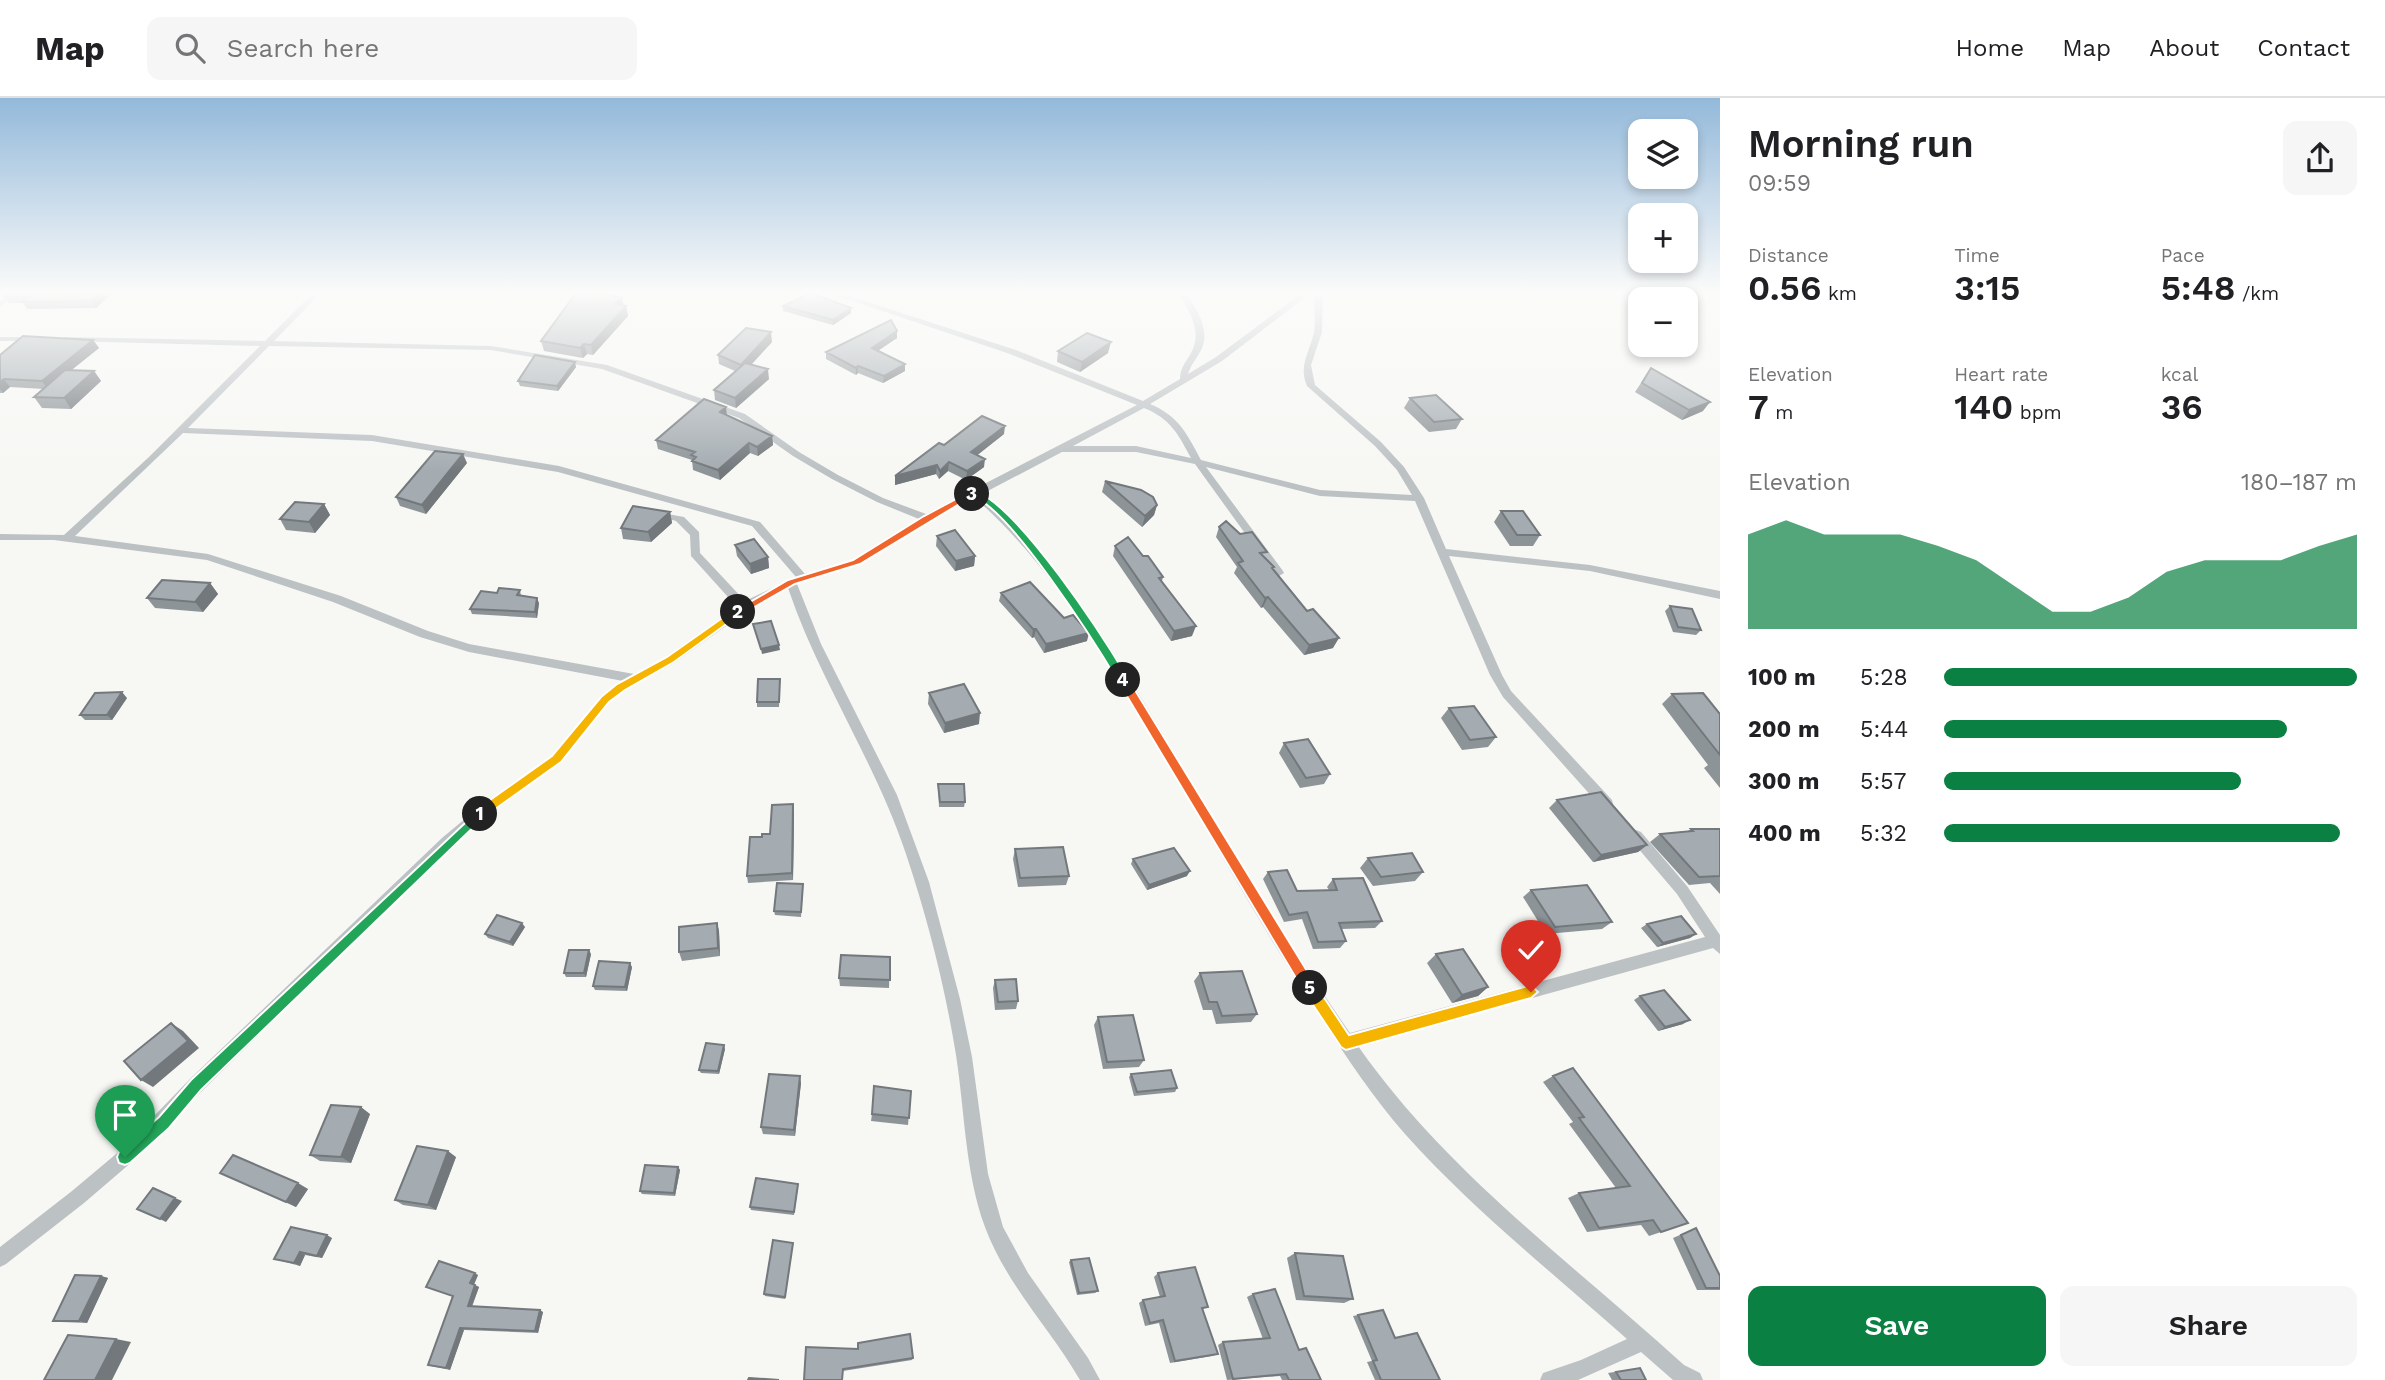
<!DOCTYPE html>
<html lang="en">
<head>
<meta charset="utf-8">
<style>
  :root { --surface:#fff; --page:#f6f6f6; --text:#202124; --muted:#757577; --line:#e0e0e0; --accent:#0b8043 }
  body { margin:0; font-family:"Work Sans",sans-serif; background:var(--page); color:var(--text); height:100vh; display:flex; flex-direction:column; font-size:26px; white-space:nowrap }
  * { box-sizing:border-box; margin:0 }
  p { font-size:23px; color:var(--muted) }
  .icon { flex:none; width:38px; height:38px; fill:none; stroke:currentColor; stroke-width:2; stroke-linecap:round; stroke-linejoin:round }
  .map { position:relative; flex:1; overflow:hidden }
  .sheet { display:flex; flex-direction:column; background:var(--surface); width:665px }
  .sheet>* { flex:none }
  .controls { position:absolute; left:1628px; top:21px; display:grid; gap:14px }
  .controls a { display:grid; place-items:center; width:70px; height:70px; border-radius:14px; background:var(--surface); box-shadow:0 4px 10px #0003; font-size:35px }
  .pin { position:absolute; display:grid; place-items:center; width:60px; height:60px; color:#fff; margin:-72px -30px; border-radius:50% 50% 50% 0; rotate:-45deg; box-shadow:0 0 7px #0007 }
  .pin .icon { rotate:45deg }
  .km { position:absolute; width:35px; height:35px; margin:-18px; border-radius:50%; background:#222; color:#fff; font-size:19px; line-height:35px; text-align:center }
  .round { display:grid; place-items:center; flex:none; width:74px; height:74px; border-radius:14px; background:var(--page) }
  .overview { display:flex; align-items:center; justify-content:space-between; height:119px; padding:0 28px }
  h1 { font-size:38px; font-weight:600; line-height:52px }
  .metrics { display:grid; grid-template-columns:repeat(3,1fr); gap:10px; height:119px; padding:7px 28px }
  .metrics div { display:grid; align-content:center }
  .metrics b { font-size:35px; font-weight:600 }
  .metrics small { font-size:19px; font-weight:400 }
  .metrics p { font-size:19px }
  .chart { height:196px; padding:14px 28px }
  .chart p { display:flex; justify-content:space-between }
  .chart svg { width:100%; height:126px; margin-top:7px; fill:var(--accent); opacity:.7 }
  .button { display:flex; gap:14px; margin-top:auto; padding:14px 28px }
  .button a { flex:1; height:80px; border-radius:14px; background:var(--accent); color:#fff; font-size:28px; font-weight:600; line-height:80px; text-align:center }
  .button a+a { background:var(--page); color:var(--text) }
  ul { padding:0 28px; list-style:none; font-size:23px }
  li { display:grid; grid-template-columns:112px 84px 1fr; align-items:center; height:52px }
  li i { height:18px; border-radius:9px; background:var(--accent) }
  header { display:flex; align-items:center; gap:42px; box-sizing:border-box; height:98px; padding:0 35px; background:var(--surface); border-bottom:2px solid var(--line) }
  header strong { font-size:33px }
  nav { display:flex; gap:38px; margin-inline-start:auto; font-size:24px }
  .search { width:490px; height:63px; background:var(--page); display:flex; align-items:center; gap:18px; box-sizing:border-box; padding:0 24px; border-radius:14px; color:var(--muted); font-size:26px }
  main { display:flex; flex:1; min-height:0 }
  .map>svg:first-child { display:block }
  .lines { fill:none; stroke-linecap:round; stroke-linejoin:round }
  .minor { fill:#bcc1c4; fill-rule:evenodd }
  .wall { fill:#8d9498 }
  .shaded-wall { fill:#73787c }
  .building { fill:#a4acb1; stroke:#73787c; stroke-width:2 }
  .split-1 { fill:#22a559; stroke:#fff; stroke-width:2 }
  .split-2 { fill:#f5b400; stroke:#fff; stroke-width:2 }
  .split-3 { fill:#f0652b; stroke:#fff; stroke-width:2 }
  .split-4 { fill:#22a559; stroke:#fff; stroke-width:2 }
  .split-5 { fill:#f0652b; stroke:#fff; stroke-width:2 }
  .split-6 { fill:#f5b400; stroke:#fff; stroke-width:2 }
</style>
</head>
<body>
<header>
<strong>Map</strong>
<div class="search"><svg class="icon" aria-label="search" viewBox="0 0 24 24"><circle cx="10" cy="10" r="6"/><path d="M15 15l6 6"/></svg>Search here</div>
<nav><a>Home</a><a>Map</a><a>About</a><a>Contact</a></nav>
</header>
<main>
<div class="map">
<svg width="1720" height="1282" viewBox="0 0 1720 1282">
  <rect width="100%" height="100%" fill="#f7f7f4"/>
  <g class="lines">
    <path class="minor" d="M10 195H18L0 209V203Z
      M313 195H321L274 243 491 248 607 267 745 316 799 354 838 377 883 400 926 416 1137 307 1010 256 829 195H840L1016 252 1143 303 1180 281C1180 270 1186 264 1191 255 1203 233 1189 214 1179 195H1187C1196 212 1210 230 1202 250 1198 259 1191 266 1188 276L1216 259 1302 195H1311L1222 263 1150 306C1179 318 1187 336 1201 362L1320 392 1412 397 1397 372 1375 348 1307 288C1298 267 1310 254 1314 234 1316 223 1314 211 1314 200L1315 195H1323L1322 234 1311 267 1315 287 1381 344 1404 369 1424 400 1446 451 1590 467 1720 493V501L1590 473 1449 458 1502 577 1511 593 1612 702 1613 706 1612 710 1607 711 1602 710 1503 599 1490 577 1415 403 1320 398 1206 369 1283 473 1284 475 1279 478 1275 477 1195 366 1136 354H1062L982 396C1066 468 1121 566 1177 660 1233 753 1288 846 1350 935L1705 839 1677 796 1631 742 1629 738 1631 734 1636 732 1641 734 1687 788 1720 837V856L1713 850 1358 948C1446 1074 1572 1165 1684 1267L1700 1275 1703 1282H1673L1641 1254 1578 1282H1540L1543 1275 1581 1262 1627 1241C1552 1174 1472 1111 1405 1036 1371 997 1342 953 1314 909 1255 819 1203 724 1148 632 1098 548 1048 464 974 399L931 422 860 466 797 486 821 546 897 697 929 784 960 901 972 959 988 1076 1003 1129 1028 1175 1088 1260 1100 1282H1080C1050 1230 1006 1186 985 1129 965 1074 965 1015 956 957 945 889 928 822 906 756 875 663 819 582 788 490L754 508 674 565 625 592 609 604 561 664 494 713 452 748 202 993 133 1063 84 1105 6 1166 0 1169V1149L72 1093 122 1051 190 981 442 740 484 705 553 658 601 598 623 583 469 554 420 539 333 504 207 462 54 442H0V436L64 437 149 359 260 248 67 243 63 241 64 239 265 243ZM269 248 491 252 602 271 739 320 793 358 832 381 877 404 919 421 852 462 805 476 760 424 559 368 372 337 188 330ZM1144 310C1171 321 1178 336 1191 360L1136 348H1073ZM183 335 372 343 558 374 752 428 796 479 745 503 700 455 699 434 684 419 662 415V419L676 423 690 437 691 458 737 509 666 559 634 576 469 546 428 533 341 498 208 456 75 438Z
      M0 239H35L39 241 35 243H0Z"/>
  </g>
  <path class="wall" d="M8 195H112L96 210 27 211 23 205H9L4 198Z
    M622 200 624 208H626L628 218 593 257 587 256 583 260 544 253 541 243Z
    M783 208 851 210V215L833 227 783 213Z
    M897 240 878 252 905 266V273L883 285 858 275 856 277 826 261V254Z
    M93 242 99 250 71 272 94 273 101 283 71 311 42 310 34 299 44 291 10 289 3 295H0V257Z
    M772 244 751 266 769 281 736 310 715 302 714 292 735 273 719 266 718 257Z
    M1058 253 1108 255 1080 274 1057 264Z
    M576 269 558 293 520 288 518 283Z
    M1651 270 1703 313 1682 322 1635 294Z
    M1410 300 1462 321 1456 331 1429 334 1404 310Z
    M727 317 772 338 773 347 758 358 750 355 720 382 693 372 692 362 658 351 656 342Z
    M1004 336 977 357 984 369 966 382 948 373 939 381 936 376 895 387V378L944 347Z
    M467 365 426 416 400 408 396 399Z
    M1105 383 1157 407 1154 417 1142 429 1102 394Z
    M324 406 330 417 315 435 286 432 280 421Z
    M1501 413 1540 437 1533 448H1510L1494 424Z
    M670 414 672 425 651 444 623 441 621 430Z
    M1219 429 1264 459 1274 469 1273 471 1333 550 1304 557 1263 509 1261 510 1234 475 1237 469 1216 439Z
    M937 438 975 458 974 468 955 473 936 448Z
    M735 447 768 459 769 470 751 476 737 458Z
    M1115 448 1143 458 1163 479 1162 483 1192 538 1171 543 1113 458Z
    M210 485 218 496 203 514 155 510 147 500Z
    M520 492 521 498 539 505 537 520 472 516 470 511Z
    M1001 495 1087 543 1044 555 1034 539 1032 540 999 503Z
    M1670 508 1701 532 1696 537 1673 534 1665 513Z
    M780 581 779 609H757V604Z
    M929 595 979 626 944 635 928 606Z
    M1672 596 1720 616V690L1704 670 1708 667 1662 606Z
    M127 600 112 622H85L80 617Z
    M1449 610 1496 639 1488 649 1462 652 1441 620Z
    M1284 645 1330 676 1324 686 1300 690 1279 655Z
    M938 686 965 704 964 709H939Z
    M1557 702 1647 747 1638 754 1593 764 1549 710Z
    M794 714 793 782 748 785 747 778 762 739 770 736Z
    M1691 731H1720V796L1710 785 1689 787 1650 744 1660 736 1688 733Z
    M1015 751 1069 778 1066 787 1018 789 1013 761Z
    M1368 760 1423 774 1415 783 1373 788 1360 770Z
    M1133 761 1187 778 1147 792 1131 766Z
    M1268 774 1297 793 1329 792 1327 789 1333 781 1382 823 1375 830 1341 831 1346 843 1340 850 1313 851 1302 821 1284 824 1263 781Z
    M803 790 801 819 775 817 774 813Z
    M1531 792 1612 824 1602 831 1546 836 1523 799Z
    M717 825 719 833 720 858 682 863 679 854Z
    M1647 826 1696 836 1690 840 1657 849 1641 830Z
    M525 829 513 848 488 840 485 836Z
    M591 856 586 879H566L564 875Z
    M1436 856 1488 889 1478 898 1452 905 1427 865Z
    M890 859 889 890 840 888 839 880Z
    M632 869 627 893 595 892 593 888Z
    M1200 875 1257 916 1251 924 1216 926 1212 912H1203L1194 883Z
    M995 882 1018 903 1016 911 995 912 993 890Z
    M1640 898 1683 926 1658 933 1634 902Z
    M1098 919 1144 962 1139 969 1103 971 1094 927Z
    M725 951 719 976 701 975 699 972Z
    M1131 976 1177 990 1175 994 1134 998 1129 979Z
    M1553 978 1688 1125 1649 1138 1641 1127 1587 1134 1568 1100 1579 1095 1616 1090 1569 1026 1573 1024 1543 984Z
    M801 985 795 1038 763 1036 761 1029Z
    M911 993 908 1027 871 1023 872 1016Z
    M370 1016 351 1065 320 1063 310 1057Z
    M456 1059 436 1112 403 1107 395 1102Z
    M678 1069 680 1072 675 1098 642 1096 640 1093Z
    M220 1075 308 1091 296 1109Z
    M798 1086V1089L794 1117 751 1112 750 1109Z
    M1696 1130 1720 1178V1192H1697L1673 1140Z
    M332 1140 322 1160 305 1157 300 1168 274 1161Z
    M793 1145V1147L785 1201 765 1198 764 1196Z
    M1295 1155 1353 1201 1344 1205 1296 1202 1287 1160Z
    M1071 1162 1098 1193 1095 1195 1077 1197 1069 1164Z
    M1158 1175 1208 1209 1203 1211 1218 1256 1212 1258 1170 1265 1159 1225 1145 1228 1139 1205 1143 1202 1160 1199 1154 1179Z
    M478 1177 474 1187 479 1189 472 1209 543 1214 538 1235 464 1232 450 1272 432 1268 452 1198 426 1189Z
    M101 1178 108 1180 87 1225 61 1224 53 1223Z
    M1253 1196 1299 1252 1321 1282H1282L1280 1278 1227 1282 1218 1247 1223 1244 1263 1241 1247 1199Z
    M1358 1217 1440 1282H1375L1367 1264 1372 1263 1353 1218Z
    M858 1251 913 1260 912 1262 843 1273 804 1282Z
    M1640 1270 1646 1282H1612L1608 1275Z"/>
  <path class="shaded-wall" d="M100 195H112L96 210 91 203Z
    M622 200 624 210 626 208 628 218 593 257 591 247 615 206Z
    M851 210V215L833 227V222Z
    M897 233V240L872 257V250Z
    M771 234 772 244 742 277 741 267Z
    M93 242 99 250 48 291 42 283Z
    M1111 244 1108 255 1080 274 1082 264Z
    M584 246 587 256 583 260 580 250Z
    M575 264 576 269 558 293 557 288Z
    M905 266V273L883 285 884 278Z
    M858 268V275L856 277V270Z
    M768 271 769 281 736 310 735 300Z
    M94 273 101 283 71 311 64 300Z
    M4 281 10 289 3 295 0 291V284Z
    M1710 304 1703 313 1682 322 1689 312Z
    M726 309 727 318 720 314Z
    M1005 328 1004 336 970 363 971 354Z
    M772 338 773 347 758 358 757 349Z
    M749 345 750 355 720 382 718 372Z
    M463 356 467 365 426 416 422 407Z
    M985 361 984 369 966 382 967 373Z
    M949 364 948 373 939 381 940 373Z
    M937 367 936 376 895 387V378Z
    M324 406 330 417 315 435 309 424Z
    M1157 407 1154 417 1142 429 1145 418Z
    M670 414 672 425 651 444 648 434Z
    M975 458 974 468 955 473 956 463Z
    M768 459 769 470 751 476 750 466Z
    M210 485 218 496 203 514 195 504Z
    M1268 499 1263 509 1261 510 1265 500Z
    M537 500 539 505 537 520 535 514Z
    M1196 528 1192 538 1171 543 1174 533Z
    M1033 531H1036L1034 539 1032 540Z
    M1089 535 1087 543 1044 555 1046 546Z
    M1339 540 1333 550 1304 557 1309 547Z
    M779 547 780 552 762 556 761 551Z
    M122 594 127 600 112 622 107 617Z
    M980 615 979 626 944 635 945 625Z
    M793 706 794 714 793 782 792 775Z
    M1647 747 1638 754 1593 764 1601 757Z
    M1190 773 1187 778 1147 792 1149 787Z
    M522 825 525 829 513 848 510 844Z
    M717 825 719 833 720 858 718 850Z
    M1696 836 1690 840 1657 849 1663 845Z
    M589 852 591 856 586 879 584 875Z
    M630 865 632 869 627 893 625 889Z
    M1488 889 1478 898 1452 905 1462 897Z
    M1690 922 1683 926 1658 933 1665 929Z
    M171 925 183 933 199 950 153 989 141 982Z
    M724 947 725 951 719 976 718 973Z
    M800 978 801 985 795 1038 794 1032Z
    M361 1009 370 1016 351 1065 341 1059Z
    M448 1053 456 1059 436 1112 428 1107Z
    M678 1069 680 1072 675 1098 674 1095Z
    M298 1085 308 1091 296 1109 286 1104Z
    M175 1100 182 1103 166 1124 160 1121Z
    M327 1137 332 1140 322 1160 317 1158Z
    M300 1154 305 1157 300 1168 294 1165Z
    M475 1175 478 1177 473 1188 470 1185Z
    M101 1178 108 1180 87 1225 79 1223Z
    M475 1187 479 1189 471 1210 468 1208Z
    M540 1212 543 1214 538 1235 535 1233Z
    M460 1230 464 1232 450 1272 446 1270Z
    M116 1241 131 1244 112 1282H95Z"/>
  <path class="building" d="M8 195H100L91 203 22 204 30 198H4Z
    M576 195H602L622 200 615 206 626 208 591 247 584 246 580 250 541 243Z
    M811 195 851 210 833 222 783 208Z
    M891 222 897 233 872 250 905 266 884 278 858 268 856 270 826 254Z
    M746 230 771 234 741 267 718 257Z
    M1087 235 1111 244 1082 264 1058 253Z
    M23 238 93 242 42 283 4 281 0 284V257Z
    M535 257 575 264 557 288 518 283Z
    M745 265 768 271 735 300 714 292Z
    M1651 270 1710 304 1689 312 1642 285Z
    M65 272 94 273 64 300 34 299Z
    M1436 297 1462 321 1434 324 1410 300Z
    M704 301 726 309 720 314 772 338 757 349 749 345 718 372 692 363 696 359 691 357 695 354 656 342Z
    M982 318 1005 328 971 354 985 361 967 373 949 364 940 373 937 367 895 378 939 345 944 347Z
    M435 353 463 356 422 407 396 399Z
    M1105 383 1141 392 1153 399 1157 407 1145 418Z
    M295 404 324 406 309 424 280 421Z
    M633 408 670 414 648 434 621 430Z
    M1501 413H1523L1540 437H1517Z
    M1226 423 1240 436 1252 434 1267 454 1260 455 1274 469 1272 470 1307 513 1313 511 1339 540 1309 547 1268 499 1265 500 1238 465 1243 463 1219 429Z
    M955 432 975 458 956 463 937 438Z
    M1128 439 1143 458H1148L1163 479 1159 480 1196 528 1174 533 1115 448Z
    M754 441 768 459 750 466 735 447Z
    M162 482 210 485 195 504 147 500Z
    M1030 484 1064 520 1073 517 1089 535 1046 546 1036 531H1033L1001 495Z
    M499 490 520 492 517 497 537 500 535 514 470 511 481 493 497 495Z
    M1670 508 1692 511 1701 532 1678 529Z
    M771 523 779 547 761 551 753 526Z
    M758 581H780L779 604H757Z
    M964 586 980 615 945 625 929 595Z
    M122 594 107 617H80L95 595Z
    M1703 595 1720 616V657L1672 596Z
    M1474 608 1496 639 1470 642 1449 610Z
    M1308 641 1330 676 1306 680 1284 645Z
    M938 686H964L965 704H940Z
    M1601 694 1647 747 1601 757 1557 702Z
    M793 706 792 775 747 778 750 739H762V736H770L772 707Z
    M1691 731H1720V778L1699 779 1660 736 1693 733Z
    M1063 749 1069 778 1020 780 1015 751Z
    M1174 750 1190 773 1149 787 1133 761Z
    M1412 755 1423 774 1381 779 1368 760Z
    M1287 772 1297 793 1337 792 1333 781 1363 780 1382 823 1339 825 1346 843 1318 844 1307 814 1289 817 1268 774Z
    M777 785 803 786 801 814 774 813Z
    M1587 787 1612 824 1555 829 1531 792Z
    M497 817 522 825 510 844 485 836Z
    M1681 818 1696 836 1663 845 1647 826Z
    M717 825 718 850 679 854V829Z
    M1463 851 1488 889 1462 897 1436 856Z
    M569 852H589L584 875H564Z
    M841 857 890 859V882L839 880Z
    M599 863 630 865 625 889 593 888Z
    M1242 873 1257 916 1222 918 1217 904H1209L1200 875Z
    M1016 881 1018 903 998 904 995 882Z
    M1664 892 1690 922 1665 929 1640 898Z
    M1133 917 1144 962 1107 964 1098 919Z
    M171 925 188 943 141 982 124 963Z
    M706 945 724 947 718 973 699 972Z
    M1573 970 1688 1125 1661 1134 1653 1122 1599 1130 1579 1095 1630 1088 1579 1020 1584 1019 1553 978Z
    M1171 972 1177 990 1137 994 1131 976Z
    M769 976 800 978 794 1032 761 1029Z
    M874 988 911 993 909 1020 872 1016Z
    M331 1007 361 1009 341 1059 310 1057Z
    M417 1048 448 1053 428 1107 395 1102Z
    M233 1057 298 1085 286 1104 220 1075Z
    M645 1067 678 1069 674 1095 640 1093Z
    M756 1080 798 1086 794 1114 750 1109Z
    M153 1090 175 1100 160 1121 137 1111Z
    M291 1129 327 1137 317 1158 300 1154 294 1165 274 1161Z
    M1696 1130 1720 1178V1190H1706L1681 1137Z
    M773 1142 793 1145 785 1199 764 1196Z
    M1295 1155 1343 1158 1353 1201 1304 1198Z
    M1089 1160 1098 1193 1079 1195 1071 1162Z
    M439 1163 475 1175 470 1185 475 1187 468 1208 540 1212 535 1233 460 1230 446 1270 428 1267 453 1198 426 1189Z
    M1195 1169 1208 1209 1202 1210 1218 1256 1175 1263 1163 1222 1150 1225 1143 1202 1165 1198 1158 1175Z
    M75 1177 101 1178 79 1223H53Z
    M1275 1191 1299 1252 1306 1250 1321 1282H1289L1286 1276 1233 1281 1223 1244 1270 1240 1253 1196Z
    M1383 1212 1395 1240 1417 1235 1440 1282H1381L1373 1263 1377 1262 1358 1217Z
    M910 1236 913 1260 843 1271 842 1282H804L806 1249 858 1251V1245Z
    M68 1237 116 1241 95 1282H44Z
    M1640 1270 1646 1282H1621L1616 1274Z
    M749 1280 779 1282H748Z"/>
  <linearGradient id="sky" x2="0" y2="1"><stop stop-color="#93b9da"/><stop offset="0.52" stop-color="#fbfbfa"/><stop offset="1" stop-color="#fbfbfa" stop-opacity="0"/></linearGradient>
  <rect width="1720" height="374" fill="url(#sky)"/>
  <path class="split-1" d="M480 711 484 712V719L201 992 169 1030 130 1065 125 1067 119 1065 117 1059 119 1054 159 1019 191 982Z"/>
  <path class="split-2" d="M735 511 743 514 674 564 625 592 609 604 561 664 484 719H476V712L552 658 601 599 617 586 667 559Z"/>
  <path class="split-3" d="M969 394 976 396 860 466 795 486 742 516 733 514 788 482 853 462 924 418Z"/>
  <path class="split-4" d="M975 392C1022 413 1101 535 1129 582L1127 585H1119C1099 551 1004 400 969 398V394Z"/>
  <path class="split-5" d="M1123 578 1127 579 1315 886V895H1305L1119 585V579Z"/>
  <path class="split-6" d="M1310 884 1315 886 1349 937 1531 887 1538 894 1531 900 1346 952 1341 949 1305 895V886Z"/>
</svg>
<div class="controls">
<a><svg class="icon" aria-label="layers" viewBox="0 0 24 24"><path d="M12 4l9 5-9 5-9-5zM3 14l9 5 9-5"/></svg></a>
<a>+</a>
<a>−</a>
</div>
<div class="pin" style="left:125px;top:1059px;background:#1e9e55"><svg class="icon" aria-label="arrive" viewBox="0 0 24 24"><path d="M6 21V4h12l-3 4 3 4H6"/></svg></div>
<div class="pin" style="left:1531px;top:894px;background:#d93025"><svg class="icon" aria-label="check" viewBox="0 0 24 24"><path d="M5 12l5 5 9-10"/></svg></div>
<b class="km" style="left:480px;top:716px">1</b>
<b class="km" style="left:738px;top:514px">2</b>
<b class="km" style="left:972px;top:396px">3</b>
<b class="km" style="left:1123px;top:582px">4</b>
<b class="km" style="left:1310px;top:890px">5</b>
</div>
<section class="sheet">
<div class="overview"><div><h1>Morning run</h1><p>09:59</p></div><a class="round"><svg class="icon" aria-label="share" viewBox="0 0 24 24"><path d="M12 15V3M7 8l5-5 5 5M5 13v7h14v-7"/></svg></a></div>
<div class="metrics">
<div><p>Distance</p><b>0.56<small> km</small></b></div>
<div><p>Time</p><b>3:15</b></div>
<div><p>Pace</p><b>5:48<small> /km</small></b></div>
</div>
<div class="metrics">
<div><p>Elevation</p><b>7<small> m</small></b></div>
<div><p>Heart rate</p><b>140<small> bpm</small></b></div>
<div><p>kcal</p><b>36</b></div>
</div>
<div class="chart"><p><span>Elevation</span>180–187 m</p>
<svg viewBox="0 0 160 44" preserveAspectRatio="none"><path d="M0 44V11L10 6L20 11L30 11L40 11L50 15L60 20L70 29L80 38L90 38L100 33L110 24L120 20L130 20L140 20L150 15L160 11V44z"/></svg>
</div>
<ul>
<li><b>100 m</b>5:28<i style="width:100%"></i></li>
<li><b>200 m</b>5:44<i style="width:83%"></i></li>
<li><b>300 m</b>5:57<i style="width:72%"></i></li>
<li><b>400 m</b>5:32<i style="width:96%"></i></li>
</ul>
<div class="button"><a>Save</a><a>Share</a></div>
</section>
</main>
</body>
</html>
